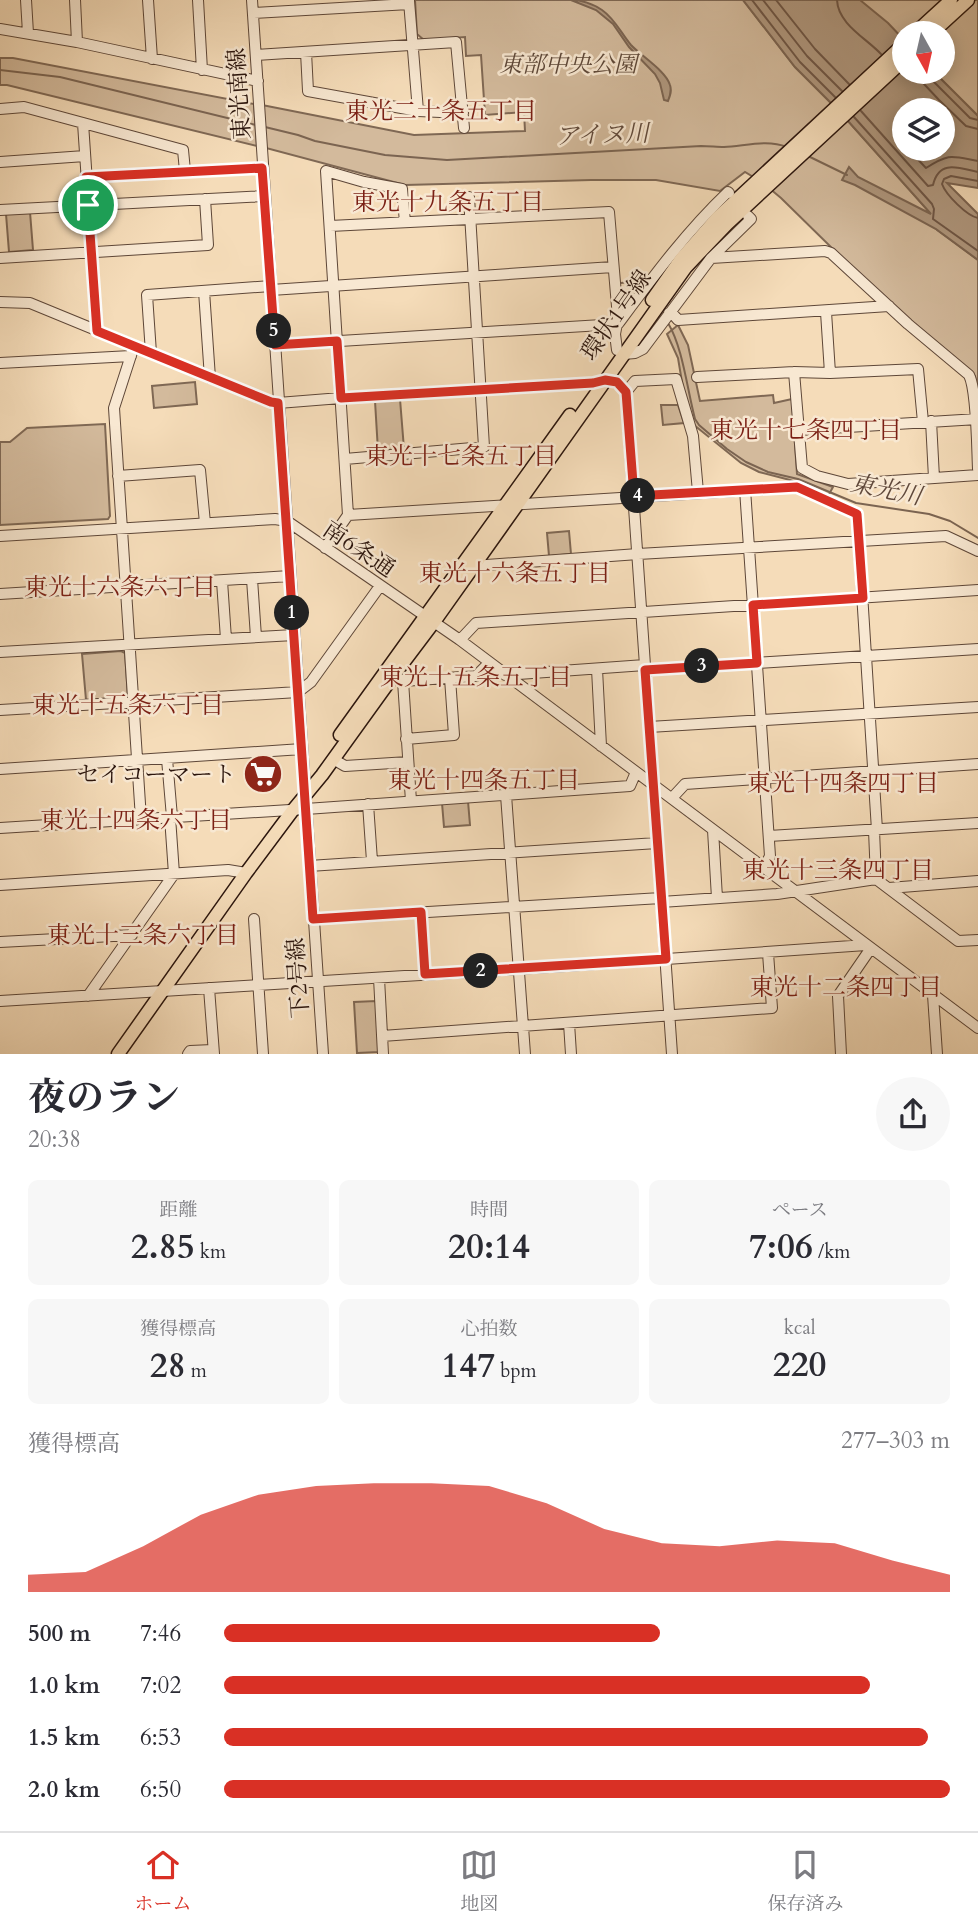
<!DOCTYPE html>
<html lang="ja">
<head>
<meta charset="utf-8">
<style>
  :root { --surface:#fff; --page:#f7f7f7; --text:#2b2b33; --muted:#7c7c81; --line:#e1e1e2; --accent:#d93025 }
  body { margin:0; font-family:Cardo,"Noto Serif JP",serif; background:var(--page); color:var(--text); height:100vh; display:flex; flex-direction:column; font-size:26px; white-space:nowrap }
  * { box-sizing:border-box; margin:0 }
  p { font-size:23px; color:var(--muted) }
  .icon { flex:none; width:38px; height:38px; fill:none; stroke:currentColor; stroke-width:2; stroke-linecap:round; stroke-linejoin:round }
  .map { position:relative; height:1054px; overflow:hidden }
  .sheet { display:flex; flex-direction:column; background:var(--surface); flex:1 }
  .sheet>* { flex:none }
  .needle { width:46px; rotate:172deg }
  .buttons { position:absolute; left:892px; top:21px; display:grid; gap:14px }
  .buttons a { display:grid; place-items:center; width:63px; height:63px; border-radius:50%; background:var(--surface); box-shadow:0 4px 18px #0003; font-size:35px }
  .pin { position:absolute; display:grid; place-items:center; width:60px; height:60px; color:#fff; margin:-30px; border:4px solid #fff; border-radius:50%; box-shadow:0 2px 7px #0007 }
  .km { position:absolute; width:35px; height:35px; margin:-18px; border-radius:50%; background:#222; color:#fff; font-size:19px; line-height:35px; text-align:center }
  .round { display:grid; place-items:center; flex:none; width:74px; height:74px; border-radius:37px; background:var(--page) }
  .head { display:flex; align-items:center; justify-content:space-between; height:119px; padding:0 28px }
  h1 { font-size:38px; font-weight:700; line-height:52px }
  .stats { display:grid; grid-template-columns:repeat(3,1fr); gap:10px; height:119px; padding:7px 28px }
  .stats div { display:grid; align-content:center; border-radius:10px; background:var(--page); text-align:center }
  .stats b { font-size:35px; font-weight:700 }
  .stats small { font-size:19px; font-weight:400 }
  .stats p { font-size:19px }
  .chart { height:196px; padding:14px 28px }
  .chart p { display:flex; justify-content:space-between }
  .chart svg { width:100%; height:126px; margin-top:7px; fill:var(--accent); opacity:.7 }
  ul { padding:0 28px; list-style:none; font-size:23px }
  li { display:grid; grid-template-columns:112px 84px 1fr; align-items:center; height:52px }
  li i { height:18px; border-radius:9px; background:var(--accent) }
  .tab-bar { display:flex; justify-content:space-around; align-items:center; height:98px; border-top:2px solid var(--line); background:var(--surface); font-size:19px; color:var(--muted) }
  .tab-bar a { display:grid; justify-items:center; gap:4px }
  .tab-bar .current { color:var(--accent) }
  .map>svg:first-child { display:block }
  .green { fill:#d3ba9c; stroke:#7f6854; stroke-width:2 }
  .water { fill:#b0987f; stroke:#7b6451; stroke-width:2; fill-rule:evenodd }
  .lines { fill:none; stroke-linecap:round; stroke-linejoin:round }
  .shore { stroke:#6e5646; stroke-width:2 }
  .stream { stroke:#7b6451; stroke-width:2 }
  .minor-casing { stroke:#5e4738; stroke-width:12 }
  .major-casing { stroke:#2b150d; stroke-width:15 }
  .minor { stroke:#f8e8d2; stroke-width:10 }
  .major { stroke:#f5dcb9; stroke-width:12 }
  .route-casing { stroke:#fff; stroke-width:14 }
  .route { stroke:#d93025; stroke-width:9 }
  .labels { text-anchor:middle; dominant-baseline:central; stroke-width:5; stroke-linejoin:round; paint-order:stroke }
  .park-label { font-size:23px; font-style:italic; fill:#5d4738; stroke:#f8e8d2 }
  .street-label { font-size:23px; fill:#2b150d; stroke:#f8e8d2 }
  .poi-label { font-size:23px; fill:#2b150d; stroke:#f8e8d2; text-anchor:end }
  .neighbourhood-label { font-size:24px; fill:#7a1f14; stroke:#f8e8d2 }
  .water-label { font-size:24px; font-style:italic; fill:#60493b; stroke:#f8e8d2 }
</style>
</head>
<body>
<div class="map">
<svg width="978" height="1054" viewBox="0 0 978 1054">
  <rect width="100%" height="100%" fill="#f5dcb9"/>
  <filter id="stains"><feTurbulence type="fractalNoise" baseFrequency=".00286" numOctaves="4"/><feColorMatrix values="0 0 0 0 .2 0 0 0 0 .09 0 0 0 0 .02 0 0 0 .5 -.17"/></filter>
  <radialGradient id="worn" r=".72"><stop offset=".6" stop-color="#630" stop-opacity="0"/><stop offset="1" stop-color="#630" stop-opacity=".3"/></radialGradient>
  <path class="green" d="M415 0H743L795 67 840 112 933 216 937 230 978 260V396L975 376 889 304 781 198 763 183 745 172 720 191 656 180H591L405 185 266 148 262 105 414 135 525 131 524 112 485 115 481 55 466 56 465 37 424 40 417 34Z
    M805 0H978V116L934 72H943V33H905V51Z
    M0 58H13L254 104 257 146 7 85H0Z
    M30 212 33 250 9 252 6 214Z
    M678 325 688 345 700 401 773 395 774 403 792 399 797 474 833 487 828 496 790 480 759 472 741 463 694 425 683 388 678 358 667 334Z
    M195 382 197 404 154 408 152 386Z
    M400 399 404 449 378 451 375 401Z
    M661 405H678L684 423 663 425Z
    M105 424 110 516 108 519 0 525V442H10L27 428Z
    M569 531 571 554 549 556 547 533Z
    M121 651 125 653 128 697 86 700 82 654Z
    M468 801 470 825 444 827 442 803Z
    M376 1001 379 1052 357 1053 354 1002Z"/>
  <path class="water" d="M571 0C582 0 593 4 602 10 615 19 621 33 631 45 641 56 666 71 670 85 672 91 670 96 668 101L664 100 660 83 655 74 629 47 613 24 596 10Z
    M743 0H860L888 23 905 41V72H934L978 116V188L947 183 978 214V260L936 229 855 185 842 180 849 167 858 177 931 214 840 112 795 67ZM905 110H943V149H905Z"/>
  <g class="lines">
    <path class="shore" d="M752 0 800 62 835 97
      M763 0 807 56 842 91
      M776 0 815 49 849 84
      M837 0C838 24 866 38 881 54
      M921 72 924 84 939 100 966 126 978 129
      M930 72 931 79 970 118 978 120
      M861 111 928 186 933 185C939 159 959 168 978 172
      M854 117 932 204 934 209 933 219 978 251
      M908 149 926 168C950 153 951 156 978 161
      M978 181 951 176 944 179 942 184C946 195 967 216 978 218"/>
    <path class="stream" d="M0 70 60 77 256 125
      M265 127 298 135 315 141 385 155 447 160 701 146C709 146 717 147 724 147 745 146 767 139 787 147
      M808 156 847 175
      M621 283 644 280
      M668 323C683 348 687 389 695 419L699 425 727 449 746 462 768 472 798 479 856 503 929 514 950 521 978 538"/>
    <g class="minor-casing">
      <path id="minor" d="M26 0 28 33
        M75 0 77 42
        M148 0 152 59
        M198 0 202 70
        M252 0 323 1054
        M409 1 418 111
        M253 13 409 4
        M0 29 77 42 258 81
        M306 52 308 91 418 111 463 113
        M256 55 456 42 464 128
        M0 109 24 107 183 150 185 171
        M83 123 97 331
        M0 162 85 156
        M86 177 263 168
        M0 210 264 196
        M330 226 609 212 618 318 615 334 617 350
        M0 258 208 245 205 199
        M711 258 825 251 831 253 908 324 969 375C977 391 977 448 978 469
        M271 290 613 267
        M204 291 210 378
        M0 302 30 303 271 402 278 403 341 398 593 383C607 379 618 379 626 392
        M826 312 830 373
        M669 313H672L678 320 889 306
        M618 324C653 277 686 232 728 192L729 193
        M275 345 618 324
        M134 346 114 408 141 819
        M151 353 147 295 271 286
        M624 354 635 353 643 349 711 258 751 219 748 216
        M0 363 131 356
        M794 372 802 468 817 476 848 484 978 475
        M697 377 794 372 830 373 918 369 923 422
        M626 392 672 1054
        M626 392 635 381 676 379 693 436 698 492
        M931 421 934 478
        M799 430 978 419
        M345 459 484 447 469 197
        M118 476 200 470 205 523
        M745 489 770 856 764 868
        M348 515 798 487 857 514 877 830
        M0 536 275 519 287 521 460 640 978 1028
        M325 548 348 515 326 171 364 182 402 189 405 222
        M470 563 473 566 638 554 946 536 978 551
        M252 579 256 637
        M222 581 226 639
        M0 594 290 576
        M460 640 476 623 978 590
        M0 652 294 635
        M597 669 601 746
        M645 670 978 649
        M505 675 645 665
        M398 678 403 681 476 676 489 663
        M403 681 411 801
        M0 710 298 692 311 682 380 586
        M649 727 978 707
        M406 739 454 735 450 678
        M167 759 172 817
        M333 759 345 766 408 762
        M0 769 302 749
        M506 795 525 1054
        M672 798 685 784 978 764
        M368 804 372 861
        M0 828 306 809 630 786 636 772
        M713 830 717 898
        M874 830 876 879
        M769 836 978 823
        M309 866 657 843
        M0 885 228 870 246 873
        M889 888 978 881
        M661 902 777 894 876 879 958 941 978 940
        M421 912 425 974
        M254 919 263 1054
        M313 919 661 898
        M0 942 132 935
        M379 978 383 1054
        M209 988 214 1054
        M933 995 937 1054
        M88 996 174 874 170 817
        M0 1001 566 966 866 945
        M569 1023 571 1054
        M382 1036 772 1008 768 953
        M188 1054 190 1051 213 1050
        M841 1054 838 996 871 948"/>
    </g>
    <g class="major-casing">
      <path id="major" d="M915 33 951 0
        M932 33 968 0
        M652 300 681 259 717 218 905 43
        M340 735 570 415
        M118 1054 246 873 293 810 322 775 394 675 434 622 686 267 727 224 905 59"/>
    </g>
    <use href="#minor" class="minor"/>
    <use href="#major" class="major"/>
  </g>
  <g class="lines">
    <g class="route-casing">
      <path id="route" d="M262 168 275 345 337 341 341 398 593 383 605 380 617 382 626 392 634 496 797 487 857 514 863 598 753 605 757 663 645 670 666 959 425 974 421 912 313 919 278 403 271 402 97 331 86 177Z"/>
    </g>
    <use href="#route" class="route"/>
  </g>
  <defs>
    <g id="supermarket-disc" transform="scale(2.0125)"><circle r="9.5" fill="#8f2418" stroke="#f8e8d2"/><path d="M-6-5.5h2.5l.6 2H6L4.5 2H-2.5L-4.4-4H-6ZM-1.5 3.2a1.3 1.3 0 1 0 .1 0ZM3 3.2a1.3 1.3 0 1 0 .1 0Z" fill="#fff"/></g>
  </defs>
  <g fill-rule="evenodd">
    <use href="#supermarket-disc" x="263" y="774"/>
  </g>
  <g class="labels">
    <g class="park-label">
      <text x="568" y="64">東部中央公園</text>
    </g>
    <g class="street-label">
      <text transform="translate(239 94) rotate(-94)">東光南線</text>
      <text transform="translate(616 315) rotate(-55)">環状1号線</text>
      <text transform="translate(359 549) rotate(34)">南6条通</text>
      <text transform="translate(298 978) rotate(-94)">下2号線</text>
    </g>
    <g class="poi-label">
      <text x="236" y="774">セイコーマート</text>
    </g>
    <g class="neighbourhood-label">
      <text x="441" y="111">東光二十条五丁目</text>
      <text x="448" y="202">東光十九条五丁目</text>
      <text x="806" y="430">東光十七条四丁目</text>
      <text x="461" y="456">東光十七条五丁目</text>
      <text x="515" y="573">東光十六条五丁目</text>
      <text x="120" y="587">東光十六条六丁目</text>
      <text x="476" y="677">東光十五条五丁目</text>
      <text x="128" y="705">東光十五条六丁目</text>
      <text x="484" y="780">東光十四条五丁目</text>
      <text x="843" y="783">東光十四条四丁目</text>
      <text x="136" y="820">東光十四条六丁目</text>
      <text x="838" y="870">東光十三条四丁目</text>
      <text x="143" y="935">東光十三条六丁目</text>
      <text x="846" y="987">東光十二条四丁目</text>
    </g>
    <g class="water-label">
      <text transform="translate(602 135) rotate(-2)">アイヌ川</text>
      <text transform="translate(886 490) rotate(11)">東光川</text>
    </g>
  </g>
  <rect width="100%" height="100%" filter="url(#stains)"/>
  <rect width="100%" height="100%" fill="url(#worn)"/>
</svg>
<div class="buttons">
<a><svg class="needle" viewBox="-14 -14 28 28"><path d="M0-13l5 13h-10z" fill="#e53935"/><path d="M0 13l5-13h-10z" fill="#7c7c81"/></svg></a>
<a><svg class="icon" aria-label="layers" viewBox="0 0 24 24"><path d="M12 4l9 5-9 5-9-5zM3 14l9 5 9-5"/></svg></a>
</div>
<div class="pin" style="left:88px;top:205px;background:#1e9e55"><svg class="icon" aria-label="arrive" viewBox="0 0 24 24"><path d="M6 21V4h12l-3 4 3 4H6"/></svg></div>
<b class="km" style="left:292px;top:613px">1</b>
<b class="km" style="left:481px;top:971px">2</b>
<b class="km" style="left:702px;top:666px">3</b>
<b class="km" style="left:638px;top:496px">4</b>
<b class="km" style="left:274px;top:331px">5</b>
</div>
<section class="sheet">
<div class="head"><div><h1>夜のラン</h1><p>20:38</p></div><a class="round"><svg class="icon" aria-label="share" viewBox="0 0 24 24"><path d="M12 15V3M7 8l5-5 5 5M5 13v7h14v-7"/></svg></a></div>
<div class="stats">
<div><p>距離</p><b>2.85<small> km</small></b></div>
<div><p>時間</p><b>20:14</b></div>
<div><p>ペース</p><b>7:06<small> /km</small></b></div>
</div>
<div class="stats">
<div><p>獲得標高</p><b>28<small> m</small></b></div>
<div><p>心拍数</p><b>147<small> bpm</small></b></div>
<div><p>kcal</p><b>220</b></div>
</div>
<div class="chart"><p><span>獲得標高</span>277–303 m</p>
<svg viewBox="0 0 160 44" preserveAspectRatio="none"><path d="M0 44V38L10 37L20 28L30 17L40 10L50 7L60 6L70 6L80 7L90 13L100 22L110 27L120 28L130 26L140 27L150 33L160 38V44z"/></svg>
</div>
<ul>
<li><b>500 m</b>7:46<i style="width:60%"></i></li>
<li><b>1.0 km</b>7:02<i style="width:89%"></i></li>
<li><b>1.5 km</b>6:53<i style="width:97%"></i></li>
<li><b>2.0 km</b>6:50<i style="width:100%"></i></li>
</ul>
</section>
<nav class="tab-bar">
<a class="current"><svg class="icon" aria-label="home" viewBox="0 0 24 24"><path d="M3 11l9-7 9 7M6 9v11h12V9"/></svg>ホーム</a>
<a><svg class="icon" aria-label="map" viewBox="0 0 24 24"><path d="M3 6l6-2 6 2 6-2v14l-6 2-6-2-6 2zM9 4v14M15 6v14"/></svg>地図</a>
<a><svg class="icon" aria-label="saved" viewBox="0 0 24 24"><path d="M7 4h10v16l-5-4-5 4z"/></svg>保存済み</a>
</nav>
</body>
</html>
